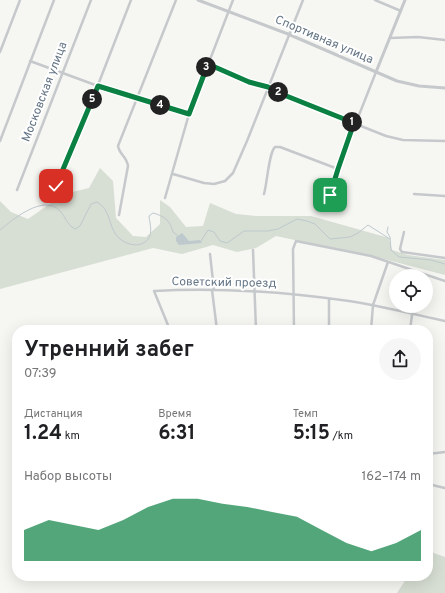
<!DOCTYPE html>
<html lang="ru">
<head>
<meta charset="utf-8">
<style>
  :root { --surface:#fff; --page:#f6f6f6; --text:#202124; --muted:#757577; --accent:#0b8043 }
  body { margin:0; font-family:Overpass,sans-serif; background:var(--page); color:var(--text); height:100vh; display:flex; flex-direction:column; font-size:15px; white-space:nowrap }
  * { box-sizing:border-box; margin:0 }
  p { font-size:13px; color:var(--muted) }
  .icon { flex:none; width:22px; height:22px; fill:none; stroke:currentColor; stroke-width:2; stroke-linecap:round; stroke-linejoin:round }
  .map { position:relative; flex:1; overflow:hidden }
  .details { position:absolute; left:12px; top:325px; width:421px; height:256px; display:flex; flex-direction:column; background:var(--surface); border-radius:16px; box-shadow:0 4px 16px #0002 }
  .details>* { flex:none }
  .controls { position:absolute; left:389px; top:269px; display:grid; gap:8px }
  .controls a { display:grid; place-items:center; width:44px; height:44px; border-radius:50%; background:var(--surface); box-shadow:0 4px 16px #0002; font-size:20px }
  .pin { position:absolute; display:grid; place-items:center; width:34px; height:34px; color:#fff; margin:-17px; border-radius:8px; box-shadow:0 2px 6px #0006 }
  .km { position:absolute; width:20px; height:20px; margin:-10px; border-radius:50%; background:#222; color:#fff; font-size:11px; line-height:20px; text-align:center }
  .round { display:grid; place-items:center; flex:none; width:42px; height:42px; border-radius:21px; background:var(--page) }
  .overview { display:flex; align-items:center; justify-content:space-between; height:68px; padding:0 12px }
  h1 { font-size:22px; font-weight:700; line-height:30px }
  .stats { display:grid; grid-template-columns:repeat(3,1fr); gap:6px; height:68px; padding:4px 12px }
  .stats div { display:grid; align-content:center }
  .stats b { font-size:20px; font-weight:700 }
  .stats small { font-size:11px; font-weight:400 }
  .stats p { font-size:11px }
  .chart { height:112px; padding:8px 12px }
  .chart p { display:flex; justify-content:space-between }
  .chart svg { width:100%; height:72px; margin-top:4px; fill:var(--accent); opacity:.7 }
  .map>svg:first-child { display:block }
  .green { fill:#d7ded3 }
  .water { fill:#bec9ce }
  .lines { fill:none; stroke-linecap:round; stroke-linejoin:round }
  .stream { stroke:#bec9ce; stroke-width:1 }
  .minor { stroke:#c6c9cc; stroke-width:2.5 }
  .tertiary { stroke:#c6c9cc; stroke-width:3 }
  .route-casing { stroke:#fff; stroke-width:8 }
  .route { stroke:#0b8043; stroke-width:5 }
  .labels { text-anchor:middle; dominant-baseline:central; stroke-width:4; stroke-linejoin:round; paint-order:stroke }
  .street-label { font-size:12px; fill:#647585; stroke:#fff }
</style>
</head>
<body>
<div class="map">
<svg width="445" height="593" viewBox="0 0 445 593">
  <rect width="100%" height="100%" fill="#f6f6f2"/>
  <path class="green" d="M100 168 113 181 116 218 133 236 146 237 160 224V200L170 207 186 227 203 226 210 203 236 214 257 216H311L389 238 392 250 408 255 445 260V275L380 258 276 236 256 248 237 252 213 245 182 254 153 248 0 289V201L11 212 28 219 64 194 89 188Z
    M428 551 445 557V593H397L408 576H428Z"/>
  <path class="water" d="M182 233 189 241 200 240 202 243 179 245 176 241V237Z"/>
  <g class="lines">
    <path class="stream" d="M388 227 387 232 390 237 391 250 399 257 431 260 445 264
      M0 230C12 220 44 193 60 211 66 217 66 224 75 229L80 226 91 204 97 202C111 210 108 225 117 236 124 244 137 248 145 242 154 236 150 225 149 216L153 213C164 216 170 220 173 232L177 235
      M201 241 208 230 214 232 220 241 227 243 244 231H268L278 229 297 219 307 221 315 224 330 239 350 237 358 233 368 225 390 239"/>
    <path class="minor" d="M375 0 401 11
      M390 38 418 37 445 40
      M0 52 20 0
      M30 61 98 86 189 114
      M207 64 249 82 268 87 283 95 386 136 403 140 445 141
      M0 141 54 0
      M173 174 204 183 214 184 225 181 233 173 247 141 303 0
      M56 186 70 157 131 0
      M17 190 91 0
      M264 194C267 184 269 152 275 147H280L338 169
      M414 194 445 196
      M330 195 344 153 376 72
      M165 198 189 114 233 0
      M119 215 128 166C127 157 119 154 118 146L176 0
      M404 232 400 249 402 252 445 258
      M253 250 256 330
      M210 254 214 290
      M212 290 217 330
      M329 299V330
      M170 330 154 291C219 287 285 292 349 301 381 306 413 314 445 321
      M294 330 293 249 296 241 371 256 445 281
      M371 330 373 305 388 262
      M410 330 412 315
      M428 454 445 452
      M428 484 445 488"/>
    <path class="tertiary" d="M198 0 288 34 397 81 419 86 445 88
      M376 72 405 0"/>
  </g>
  <g class="lines">
    <g class="route-casing">
      <path id="route" d="M56 186 98 86 189 114 208 64 249 82 268 87 284 95 354 123 338 169 330 195"/>
    </g>
    <use href="#route" class="route"/>
  </g>
  <g class="labels">
    <g class="street-label">
      <text transform="translate(324 40) rotate(23)">Спортивная улица</text>
      <text transform="translate(45 92) rotate(-69)">Московская улица</text>
      <text transform="translate(224 283) rotate(1)">Советский проезд</text>
    </g>
  </g>
</svg>
<div class="controls">
<a><svg class="icon" aria-label="locate" viewBox="0 0 24 24"><circle cx="12" cy="12" r="6"/><path d="M12 2v4M12 18v4M2 12h4M18 12h4"/></svg></a>
</div>
<div class="pin" style="left:330px;top:195px;background:#1e9e55"><svg class="icon" aria-label="arrive" viewBox="0 0 24 24"><path d="M6 21V4h12l-3 4 3 4H6"/></svg></div>
<div class="pin" style="left:56px;top:186px;background:#d93025"><svg class="icon" aria-label="check" viewBox="0 0 24 24"><path d="M5 12l5 5 9-10"/></svg></div>
<b class="km" style="left:352px;top:122px">1</b>
<b class="km" style="left:278px;top:92px">2</b>
<b class="km" style="left:206px;top:67px">3</b>
<b class="km" style="left:160px;top:105px">4</b>
<b class="km" style="left:92px;top:99px">5</b>
<section class="details">
<div class="overview"><div><h1>Утренний забег</h1><p>07:39</p></div><a class="round"><svg class="icon" aria-label="share" viewBox="0 0 24 24"><path d="M12 15V3M7 8l5-5 5 5M5 13v7h14v-7"/></svg></a></div>
<div class="stats">
<div><p>Дистанция</p><b>1.24<small> km</small></b></div>
<div><p>Время</p><b>6:31</b></div>
<div><p>Темп</p><b>5:15<small> /km</small></b></div>
</div>
<div class="chart"><p><span>Набор высоты</span>162–174 m</p>
<svg viewBox="0 0 160 44" preserveAspectRatio="none"><path d="M0 44V25L10 19L20 22L30 25L40 19L50 11L60 6L70 6L80 9L90 11L100 14L110 17L120 25L130 33L140 38L150 33L160 25V44z"/></svg>
</div>
</section>
</div>
</body>
</html>
